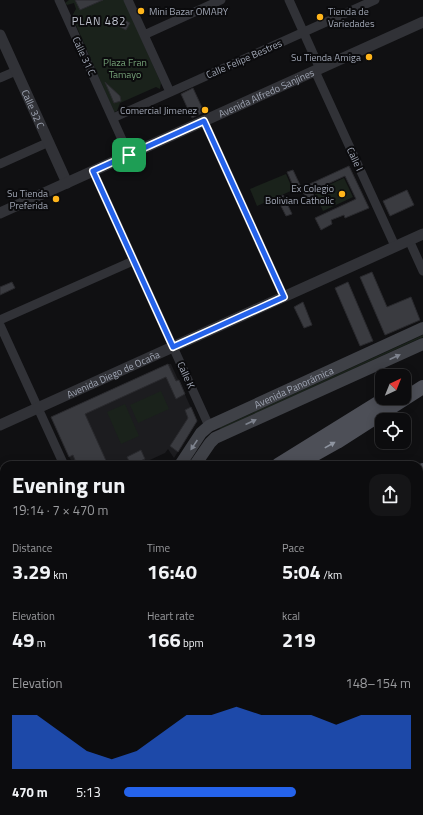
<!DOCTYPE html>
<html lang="en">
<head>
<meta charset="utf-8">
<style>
  :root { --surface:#0c0c0e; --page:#151517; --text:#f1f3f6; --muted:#9a9b9e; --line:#2c2c2e; --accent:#2563eb }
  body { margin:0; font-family:"Titillium Web",sans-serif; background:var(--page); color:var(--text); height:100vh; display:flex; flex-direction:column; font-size:15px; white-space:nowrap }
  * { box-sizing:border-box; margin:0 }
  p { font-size:13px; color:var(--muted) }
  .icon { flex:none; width:22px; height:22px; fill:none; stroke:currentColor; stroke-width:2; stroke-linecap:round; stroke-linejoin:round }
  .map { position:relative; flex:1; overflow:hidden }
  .details { position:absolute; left:0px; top:461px; width:423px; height:354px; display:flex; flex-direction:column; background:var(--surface); border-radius:12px 12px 0 0; box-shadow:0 2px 10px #0003,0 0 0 1px var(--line) }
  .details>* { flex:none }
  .needle { width:26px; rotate:43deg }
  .buttons { position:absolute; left:375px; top:369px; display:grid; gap:8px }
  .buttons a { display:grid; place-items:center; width:36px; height:36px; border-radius:8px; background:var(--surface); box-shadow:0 2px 10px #0003,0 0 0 1px var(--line); font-size:20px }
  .pin { position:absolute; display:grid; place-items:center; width:34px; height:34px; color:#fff; margin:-17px; border-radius:8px; box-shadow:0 2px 6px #0006 }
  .round { display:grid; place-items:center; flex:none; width:42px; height:42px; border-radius:12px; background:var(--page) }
  .head { display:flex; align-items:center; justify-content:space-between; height:68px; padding:0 12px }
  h1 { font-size:22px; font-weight:700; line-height:30px }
  .figures { display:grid; grid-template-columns:repeat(3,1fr); gap:6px; height:68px; padding:4px 12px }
  .figures div { display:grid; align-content:center }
  .figures b { font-size:20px; font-weight:700 }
  .figures small { font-size:11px; font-weight:400 }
  .figures p { font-size:11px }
  .chart { height:112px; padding:8px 12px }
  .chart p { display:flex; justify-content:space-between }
  .chart svg { width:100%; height:72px; margin-top:4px; fill:var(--accent); opacity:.7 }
  ul { padding:0 12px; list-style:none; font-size:13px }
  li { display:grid; grid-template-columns:64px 48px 1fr; align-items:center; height:30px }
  li i { height:10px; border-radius:5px; background:var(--accent) }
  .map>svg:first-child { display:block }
  .built { fill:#1c1c1f }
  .green { fill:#1a221b }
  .building { fill:#3a3b40; stroke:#2a2a2e }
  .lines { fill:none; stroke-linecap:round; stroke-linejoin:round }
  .minor { stroke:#313237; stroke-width:9 }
  .tertiary { stroke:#313237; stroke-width:11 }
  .secondary { stroke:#3f4147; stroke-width:12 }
  .primary { stroke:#4d4f57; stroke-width:14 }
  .oneway { fill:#7e838e }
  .oneway2 { fill:#8f95a1 }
  .route-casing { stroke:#fff; stroke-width:8 }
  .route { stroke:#2563eb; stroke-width:5 }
  .poi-dot { fill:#ffb51b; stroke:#0b0b0d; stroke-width:1.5 }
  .labels { text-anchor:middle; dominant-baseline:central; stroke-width:4; stroke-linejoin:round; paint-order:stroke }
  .poi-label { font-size:10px; fill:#a0a6b4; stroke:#0b0b0d; text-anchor:end }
  .street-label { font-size:10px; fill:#a0a6b4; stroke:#0b0b0d }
  .park-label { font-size:10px; fill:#75a178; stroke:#0b0b0d }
  .neighbourhood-label { font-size:11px; letter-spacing:1px; fill:#c1c5d0; stroke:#0b0b0d }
</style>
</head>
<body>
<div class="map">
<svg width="423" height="815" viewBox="0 0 423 815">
  <rect width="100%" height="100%" fill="#101012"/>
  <path class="built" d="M168 364H171L197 421 174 458 168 449 165 453 139 465H73L52 418 53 416Z"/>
  <path class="green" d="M69 0H124L161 83 160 89 156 87 120 103 117 111 114 112 72 16 76 9 74 3 67 5 65 3Z
    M286 174 293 190 257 206 250 189Z
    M344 178 353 197 323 211 314 192Z
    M423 335V337L221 429 219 428Z
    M161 391 169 409 138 423 130 405Z
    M125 404 139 436 121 444 107 412Z"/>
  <path class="building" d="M75 0H103L80 10Z
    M121 18 130 23 126 30 118 26Z
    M105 82 120 96 121 101 114 103Z
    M193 88 204 112 192 118 181 94Z
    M349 166 369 208 345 218 344 215 331 220 332 224 321 230 315 218 356 199 345 176 312 191 314 196 307 200 301 188Z
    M293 170 301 187 295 190 287 172Z
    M407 190 414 205 390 216 383 201Z
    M283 195 292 214 286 216 277 198Z
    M372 272 387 307 411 297 420 320 385 335 360 277Z
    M12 282 15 288 0 295V287Z
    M348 282 373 341 360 346 335 288Z
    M303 302 312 325 304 328 294 307Z
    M168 364 176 381 179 380 185 394 176 399 166 377 85 414 108 465H77L73 455 69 457 51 417Z
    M191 407 197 421 178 452 170 446 188 418 185 410Z
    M141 450 145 459 131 465 127 457Z"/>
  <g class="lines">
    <path class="minor" d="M59 0 129 155
      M128 0 170 92
      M289 0 320 69
      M144 35 221 0
      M315 71 395 246
      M0 78 16 71
      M113 118 375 0
      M204 121 284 297
      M0 164 49 142
      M93 171 209 426
      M409 240 423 271
      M0 320 133 261
      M0 325 64 465
      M0 531 4 529
      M0 624 4 623
      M0 648 4 651
      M419 648 423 646
      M419 677 423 676
      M0 753 4 750
      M419 787 423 786
      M76 811 78 815
      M270 815 272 811
      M354 815V811
      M396 815 398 811"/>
    <g class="tertiary">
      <path id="s1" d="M0 35 67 183"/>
      <path id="s2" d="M0 213 423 22"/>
      <path id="s3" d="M0 425 423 234"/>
    </g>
    <g class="secondary">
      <path id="s4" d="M180 465 201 433 209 426 423 328"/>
      <path d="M195 465 210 443 215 438 423 344"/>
      <path d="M0 574 4 577"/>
    </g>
    <path class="primary" d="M278 465 386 398
      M296 465 337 442 423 387
      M419 472 423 470
      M419 482 423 481"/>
  </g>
  <defs><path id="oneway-solid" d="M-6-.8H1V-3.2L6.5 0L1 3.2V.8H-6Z"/></defs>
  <g class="oneway">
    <use href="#oneway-solid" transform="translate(395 357) rotate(-24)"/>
    <use href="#oneway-solid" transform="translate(251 422) rotate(-24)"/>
    <use href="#oneway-solid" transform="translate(194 445) rotate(124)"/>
  </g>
  <use class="oneway2" href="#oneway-solid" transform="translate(330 445) rotate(-29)"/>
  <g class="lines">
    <g class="route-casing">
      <path id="route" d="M204 121 284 297 173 347 93 171Z"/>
    </g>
    <use href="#route" class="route"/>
  </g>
  <g class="poi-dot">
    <circle cx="141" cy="11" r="4"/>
    <circle cx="320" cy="17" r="4"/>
    <circle cx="369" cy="57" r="4"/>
    <circle cx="205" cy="110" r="4"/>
    <circle cx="342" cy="194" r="4"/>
    <circle cx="56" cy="199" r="4"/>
  </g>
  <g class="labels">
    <g class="poi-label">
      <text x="149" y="11" text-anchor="start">Mini Bazar OMARY</text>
      <text x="328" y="11" text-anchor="start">Tienda de<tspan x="328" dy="12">Variedades</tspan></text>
      <text x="361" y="57">Su Tienda Amiga</text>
      <text x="197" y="110">Comercial Jimenez</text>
      <text x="334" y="188">Ex Colegio<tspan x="334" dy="12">Bolivian Catholic</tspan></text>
      <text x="48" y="193">Su Tienda<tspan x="48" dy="12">Preferida</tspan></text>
    </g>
    <g class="street-label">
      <text transform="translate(84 56) rotate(65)">Calle 31 C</text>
      <text transform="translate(244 59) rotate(-24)">Calle Felipe Bestres</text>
      <text stroke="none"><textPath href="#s2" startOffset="292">Avenida Alfredo Sanjines</textPath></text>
      <text stroke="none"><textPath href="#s1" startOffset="81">Calle 32 C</textPath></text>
      <text transform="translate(355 159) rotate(65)">Calle I</text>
      <text stroke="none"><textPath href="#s3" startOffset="124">Avenida Diego de Ocaña</textPath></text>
      <text transform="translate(186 375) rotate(66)">Calle K</text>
      <text stroke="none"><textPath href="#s4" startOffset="142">Avenida Panorámica</textPath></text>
    </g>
    <g class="park-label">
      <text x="125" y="62">Plaza Fran<tspan x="125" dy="12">Tamayo</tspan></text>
    </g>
    <g class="neighbourhood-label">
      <text x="99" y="21">PLAN 482</text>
    </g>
  </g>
</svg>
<div class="buttons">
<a><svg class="needle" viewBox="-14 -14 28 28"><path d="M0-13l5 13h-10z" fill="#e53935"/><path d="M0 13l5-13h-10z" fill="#9a9b9e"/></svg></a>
<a><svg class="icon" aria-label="locate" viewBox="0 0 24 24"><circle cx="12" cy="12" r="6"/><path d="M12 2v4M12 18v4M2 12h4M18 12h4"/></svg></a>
</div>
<div class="pin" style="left:129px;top:155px;background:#1e9e55"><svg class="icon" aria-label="arrive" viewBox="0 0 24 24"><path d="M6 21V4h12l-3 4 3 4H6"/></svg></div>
<section class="details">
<div class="head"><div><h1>Evening run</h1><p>19:14 · 7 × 470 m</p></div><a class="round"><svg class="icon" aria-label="share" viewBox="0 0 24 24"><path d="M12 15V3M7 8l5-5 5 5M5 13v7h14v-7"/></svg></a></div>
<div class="figures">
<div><p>Distance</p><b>3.29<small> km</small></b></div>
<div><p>Time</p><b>16:40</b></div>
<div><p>Pace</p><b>5:04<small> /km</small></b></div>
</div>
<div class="figures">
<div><p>Elevation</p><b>49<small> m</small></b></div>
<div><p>Heart rate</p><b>166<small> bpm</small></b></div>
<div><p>kcal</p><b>219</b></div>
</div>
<div class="chart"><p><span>Elevation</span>148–154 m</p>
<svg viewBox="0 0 160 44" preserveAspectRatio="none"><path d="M0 44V11L10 11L20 22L30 33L40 38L50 33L60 22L70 11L80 11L90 6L100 11L110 11L120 11L130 17L140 11L150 11L160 11V44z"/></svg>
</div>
<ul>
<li><b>470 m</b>5:13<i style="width:60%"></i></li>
</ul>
</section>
</div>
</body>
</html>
